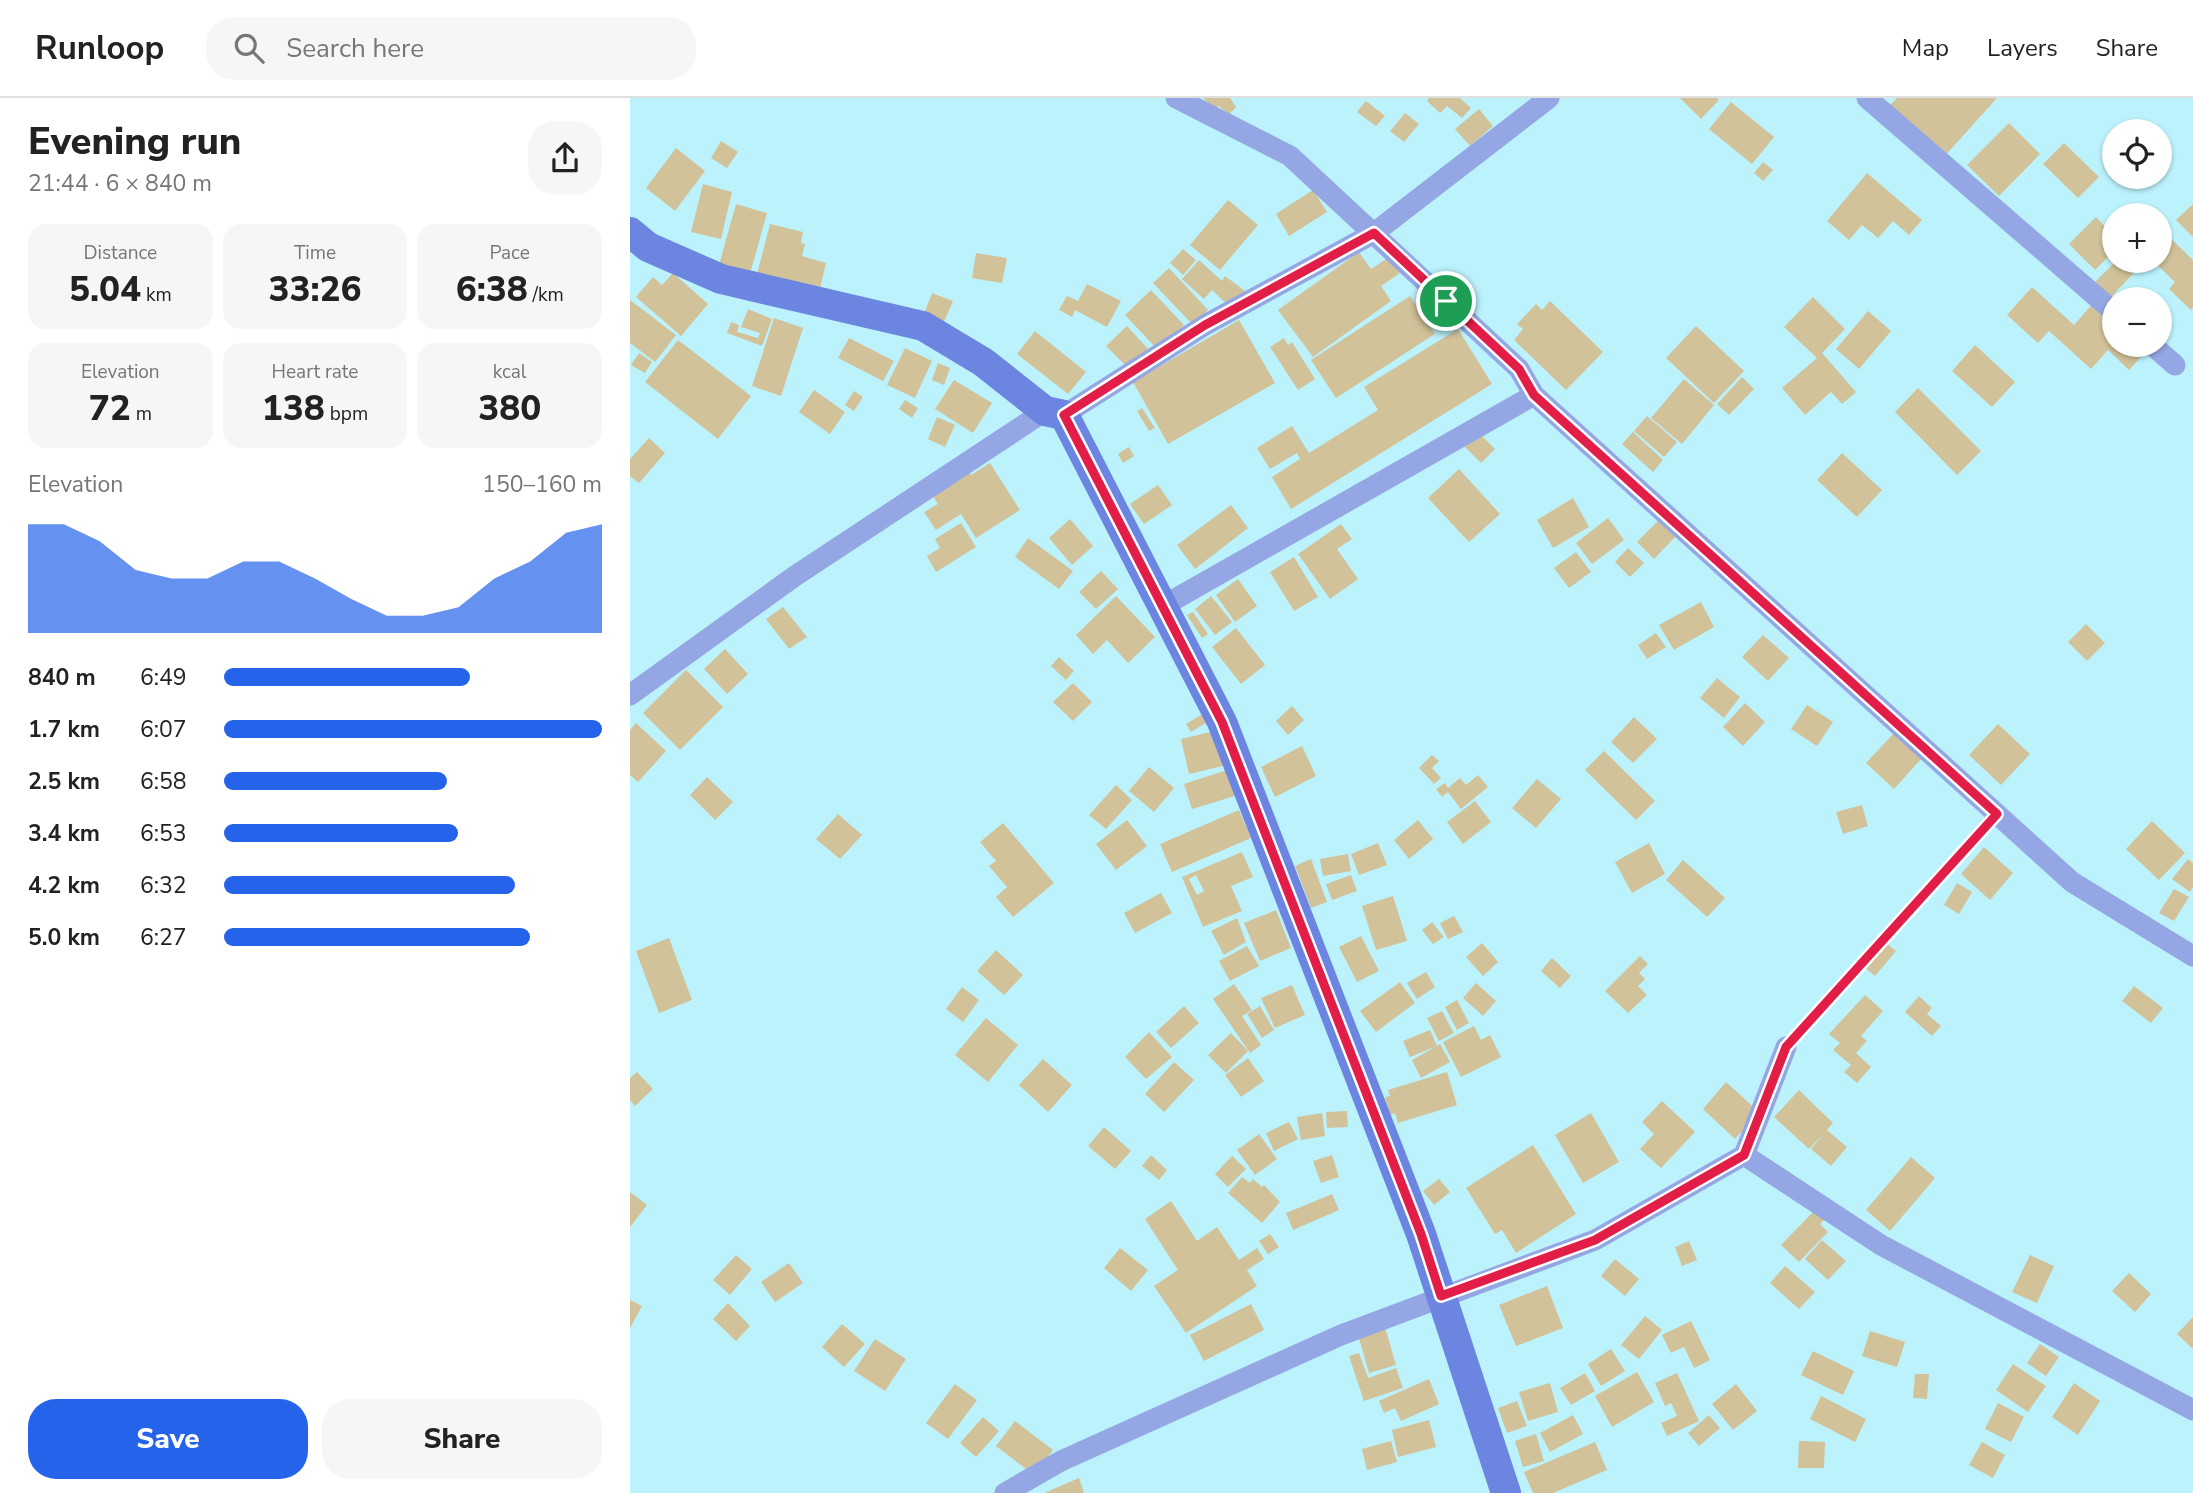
<!DOCTYPE html>
<html lang="en">
<head>
<meta charset="utf-8">
<style>
  :root { --surface:#fff; --page:#f6f6f6; --text:#222; --muted:#767676; --line:#e0e0e0; --accent:#2563eb }
  body { margin:0; font-family:"Nunito Sans",sans-serif; background:var(--page); color:var(--text); height:100vh; display:flex; flex-direction:column; font-size:26px; white-space:nowrap }
  * { box-sizing:border-box; margin:0 }
  p { font-size:23px; color:var(--muted) }
  .icon { flex:none; width:38px; height:38px; fill:none; stroke:currentColor; stroke-width:2; stroke-linecap:round; stroke-linejoin:round }
  .map { position:relative; flex:1; overflow:hidden }
  .sheet { display:flex; flex-direction:column; background:var(--surface); width:630px }
  .sheet>* { flex:none }
  .controls { position:absolute; left:1472px; top:21px; display:grid; gap:14px }
  .controls a { display:grid; place-items:center; width:70px; height:70px; border-radius:50%; background:var(--surface); box-shadow:0 2px 5px #0004; font-size:35px }
  .pin { position:absolute; display:grid; place-items:center; width:60px; height:60px; color:#fff; margin:-30px; border:4px solid #fff; border-radius:50%; box-shadow:0 2px 7px #0007 }
  .round { display:grid; place-items:center; flex:none; width:74px; height:74px; border-radius:28px; background:var(--page) }
  .head { display:flex; align-items:center; justify-content:space-between; height:119px; padding:0 28px }
  h1 { font-size:38px; font-weight:800; line-height:52px }
  .figures { display:grid; grid-template-columns:repeat(3,1fr); gap:10px; height:119px; padding:7px 28px }
  .figures div { display:grid; align-content:center; border-radius:18px; background:var(--page); text-align:center }
  .figures b { font-size:35px; font-weight:800 }
  .figures small { font-size:19px; font-weight:400 }
  .figures p { font-size:19px }
  .chart { height:196px; padding:14px 28px }
  .chart p { display:flex; justify-content:space-between }
  .chart svg { width:100%; height:126px; margin-top:7px; fill:var(--accent); opacity:.7 }
  .primary-button { display:flex; gap:14px; margin-top:auto; padding:14px 28px }
  .primary-button a { flex:1; height:80px; border-radius:28px; background:var(--accent); color:#fff; font-size:28px; font-weight:800; line-height:80px; text-align:center }
  .primary-button a+a { background:var(--page); color:var(--text) }
  ul { padding:0 28px; list-style:none; font-size:23px }
  li { display:grid; grid-template-columns:112px 84px 1fr; align-items:center; height:52px }
  li i { height:18px; border-radius:9px; background:var(--accent) }
  header { display:flex; align-items:center; gap:42px; box-sizing:border-box; height:98px; padding:0 35px; background:var(--surface); border-bottom:2px solid var(--line) }
  header strong { font-size:33px }
  nav { display:flex; gap:38px; margin-inline-start:auto; font-size:24px }
  .search { width:490px; height:63px; background:var(--page); display:flex; align-items:center; gap:18px; box-sizing:border-box; padding:0 24px; border-radius:28px; color:var(--muted); font-size:26px }
  main { display:flex; flex:1; min-height:0 }
  .map>svg:first-child { display:block }
  .building { fill:#d1c29a; fill-rule:evenodd }
  .lines { fill:none; stroke-linecap:round; stroke-linejoin:round }
  .service { stroke:#94a7e4; stroke-width:10 }
  .minor { stroke:#94a7e4; stroke-width:21 }
  .secondary { stroke:#6c85e0; stroke-width:30 }
  .route-casing { stroke:#fff; stroke-width:14 }
  .route { stroke:#e11d48; stroke-width:9 }
</style>
</head>
<body>
<header>
<strong>Runloop</strong>
<div class="search"><svg class="icon" aria-label="search" viewBox="0 0 24 24"><circle cx="10" cy="10" r="6"/><path d="M15 15l6 6"/></svg>Search here</div>
<nav><a>Map</a><a>Layers</a><a>Share</a></nav>
</header>
<main>
<section class="sheet">
<div class="head"><div><h1>Evening run</h1><p>21:44 · 6 × 840 m</p></div><a class="round"><svg class="icon" aria-label="share" viewBox="0 0 24 24"><path d="M12 15V3M7 8l5-5 5 5M5 13v7h14v-7"/></svg></a></div>
<div class="figures">
<div><p>Distance</p><b>5.04<small> km</small></b></div>
<div><p>Time</p><b>33:26</b></div>
<div><p>Pace</p><b>6:38<small> /km</small></b></div>
</div>
<div class="figures">
<div><p>Elevation</p><b>72<small> m</small></b></div>
<div><p>Heart rate</p><b>138<small> bpm</small></b></div>
<div><p>kcal</p><b>380</b></div>
</div>
<div class="chart"><p><span>Elevation</span>150–160 m</p>
<svg viewBox="0 0 160 44" preserveAspectRatio="none"><path d="M0 44V6L10 6L20 12L30 22L40 25L50 25L60 19L70 19L80 25L90 32L100 38L110 38L120 35L130 25L140 19L150 9L160 6V44z"/></svg>
</div>
<ul>
<li><b>840 m</b>6:49<i style="width:65%"></i></li>
<li><b>1.7 km</b>6:07<i style="width:100%"></i></li>
<li><b>2.5 km</b>6:58<i style="width:59%"></i></li>
<li><b>3.4 km</b>6:53<i style="width:62%"></i></li>
<li><b>4.2 km</b>6:32<i style="width:77%"></i></li>
<li><b>5.0 km</b>6:27<i style="width:81%"></i></li>
</ul>
<div class="primary-button"><a>Save</a><a>Share</a></div>
</section>
<div class="map">
<svg width="1563" height="1395" viewBox="0 0 1563 1395">
  <rect width="100%" height="100%" fill="#bcf2fc"/>
  <path class="building" d="M573 0H600L606 9 599 17 589 8 585 11Z
    M799 0H830L841 10 832 20 817 8 810 15 797 3Z
    M1050 0H1087L1089 2 1071 21Z
    M1267 0H1367L1313 60 1257 10Z
    M736 3 755 18 746 28 727 14Z
    M1101 4 1144 39 1122 66 1079 31Z
    M849 11 863 28 840 48 825 31Z
    M775 15 789 26 774 44 760 33Z
    M1379 25 1410 56 1369 98 1337 67Z
    M91 43 108 54 97 70 81 60Z
    M1434 45 1469 79 1448 100 1413 66Z
    M46 50 75 73 45 113 16 90Z
    M1133 64 1143 72 1133 83 1124 75Z
    M1237 75 1292 122 1279 137 1263 123 1248 140 1232 127 1219 142 1197 123Z
    M73 86 102 94 91 141 61 134Z
    M683 92 697 114 659 138 646 116Z
    M598 102 628 127 590 172 560 147Z
    M106 106 137 115 120 176 89 167Z
    M1563 106V139L1546 122Z
    M1466 119 1484 138V153L1465 172 1439 146Z
    M140 126 173 134 171 145 175 146 172 158 196 165 189 195 126 180Z
    M1530 130 1563 162V210L1561 212 1539 191 1545 184 1523 163H1530Z
    M553 151 566 162 553 177 540 165Z
    M729 154 741 171 759 159 770 175 751 188 761 203 683 259 648 212Z
    M346 155 377 160 372 185 342 180Z
    M569 162 592 183 595 178 619 196 600 209 582 192 574 201 552 181Z
    M1486 163H1515L1480 200 1464 185Z
    M539 170 578 212 563 227 523 185Z
    M43 175 78 206 51 238 6 199 23 179 32 187Z
    M457 186 491 203 477 229 445 212 442 219 429 212 437 198 448 203Z
    M1402 189 1444 227 1466 202 1484 218V247H1516L1519 250 1499 272 1478 252 1461 271 1419 233 1408 245 1377 217Z
    M521 192 554 227 528 252 495 217Z
    M302 195 323 203 314 224 294 216Z
    M780 198 805 236 706 300 681 262Z
    M1183 199 1215 231 1192 255 1226 294 1212 306 1201 294 1175 317 1152 290 1187 260 1154 229Z
    M0 202 46 237 25 264 0 245Z
    M920 203 973 254 936 292 884 242 893 231 887 226 906 206 912 212Z
    M118 211 142 221 132 248 97 235 101 224 109 227 107 234 128 240 130 235 111 229Z
    M1238 213 1261 233 1229 271 1206 251Z
    M144 220 173 230 151 298 122 288Z
    M609 222 645 285 538 346 503 284Z
    M497 228 518 251 498 270 476 248Z
    M1066 228 1114 273 1084 305 1036 260Z
    M828 231 862 286 661 411 642 379 670 361 667 355 640 371 627 350 662 328 679 355 748 312 734 289Z
    M405 233 456 274 438 296 387 256Z
    M219 240 264 263 253 283 208 260Z
    M654 240 658 247 662 244 685 281 668 292 640 249Z
    M48 242 121 298 88 341 15 284Z
    M1345 247 1385 284 1362 309 1322 273Z
    M275 250 302 263 285 300 257 287Z
    M9 255 22 264 15 275 1 267Z
    M308 265 320 270 314 287 302 282Z
    M1112 279 1124 291 1099 317 1087 306Z
    M1054 281 1084 307 1052 346 1021 320Z
    M324 282 362 305 343 335 305 311Z
    M1288 290 1351 353 1327 377 1265 314Z
    M184 292 215 314 200 336 169 314Z
    M224 293 233 299 224 313 215 307Z
    M275 302 288 310 282 320 269 311Z
    M512 310 525 330 519 333 507 313Z
    M1017 318 1047 344 1034 359 1004 333Z
    M307 319 325 327 315 349 298 341Z
    M846 332 865 351 851 365 832 346Z
    M1003 334 1033 362 1023 374 992 346Z
    M19 340 35 355 9 385 0 378V361Z
    M499 349 504 358 493 365 488 356Z
    M1212 355 1252 392 1227 419 1187 382Z
    M360 365 390 412 346 440 331 416 306 432 294 414 308 406 300 394 335 368 341 377Z
    M829 371 870 416 839 444 798 400Z
    M528 387 542 407 514 426 500 406Z
    M943 400 959 429 923 450 907 422Z
    M601 407 618 430 565 471 547 447Z
    M1034 417 1050 434 1024 461 1007 444Z
    M978 420 994 442 962 466 946 445Z
    M440 421 463 448 442 467 419 440Z
    M331 425 346 449 306 474 297 458 310 450 305 441Z
    M711 426 722 441 707 451 728 481 700 501 668 456Z
    M398 440 443 473 429 491 385 459Z
    M998 450 1014 465 1000 479 985 464Z
    M946 454 961 474 939 490 924 470Z
    M664 459 688 499 664 513 640 474Z
    M471 473 488 491 466 511 449 494Z
    M608 481 627 508 605 524 586 497Z
    M486 498 525 539 498 565 477 542 463 556 446 537Z
    M581 498 602 524 585 537 565 511Z
    M1071 504 1084 529 1044 552 1029 527Z
    M153 509 177 539 159 551 136 521Z
    M563 514 578 536 572 540 557 517Z
    M1456 526 1475 545 1457 563 1438 544Z
    M606 530 635 567 611 586 582 549Z
    M1026 535 1036 549 1017 561 1008 547Z
    M1133 537 1159 560 1138 583 1112 559Z
    M95 551 118 576 97 596 74 571Z
    M429 559 444 573 436 582 421 568Z
    M56 572 93 609 50 652 13 615Z
    M1087 580 1110 599 1094 620 1070 600Z
    M443 585 462 604 443 623 423 604Z
    M1115 605 1135 624 1113 648 1093 629Z
    M1177 607 1203 624 1187 648 1161 631Z
    M662 608 674 622 658 637 646 623Z
    M574 615 579 623 561 634 556 626Z
    M1004 619 1027 641 1003 665 981 644Z
    M6 625 36 653 8 684 0 677V632Z
    M1368 626 1400 656 1371 687 1339 657Z
    M589 632 597 667 559 676 551 641Z
    M1265 634 1292 660 1264 691 1236 665Z
    M672 648 686 678 645 699 631 669Z
    M974 653 1025 703 1006 722 955 672Z
    M802 657 809 663 802 670 811 680 804 686 789 670Z
    M519 669 544 690 524 714 499 693Z
    M600 671 608 697 562 711 554 686Z
    M848 677 858 689 831 711 818 694 812 699 806 691 815 685 818 690 830 680 836 687Z
    M77 679 103 704 85 722 60 697Z
    M907 681 931 701 906 730 882 710Z
    M486 687 502 702 476 731 459 717Z
    M845 703 861 724 833 746 817 724Z
    M1232 707 1238 728 1213 736 1206 714Z
    M609 712 621 740 542 774 530 746Z
    M208 716 232 737 210 761 186 741Z
    M497 722 517 748 486 772 466 746Z
    M788 722 803 741 779 761 764 742Z
    M1522 723 1555 755 1529 782 1496 751Z
    M373 725 424 785 383 819 366 799 377 789 359 768 366 763 350 744Z
    M748 745 757 767 729 777 721 756Z
    M1019 745 1035 776 1002 795 985 764Z
    M1354 749 1383 775 1360 802 1331 776Z
    M612 754 623 779 601 788 612 813 573 829 552 779ZM566 777 574 793 567 797 559 781Z
    M718 756 721 773 693 778 690 761Z
    M681 761 697 804 681 810 665 768Z
    M1558 761 1563 765V789L1560 794 1542 781Z
    M1053 762 1095 800 1077 819 1036 782Z
    M721 777 727 793 702 802 696 786Z
    M1327 785 1342 794 1329 816 1314 807Z
    M1544 791 1559 799 1544 823 1529 815Z
    M531 795 542 815 505 835 494 815Z
    M763 798 777 843 746 852 732 808Z
    M646 812 661 850 630 863 614 825Z
    M824 818 833 834 818 841 810 825Z
    M607 820 616 844 594 857 581 833Z
    M802 824 814 839 803 846 792 832Z
    M731 838 749 873 727 884 709 849Z
    M39 840 62 902 29 915 6 853Z
    M1250 840 1266 853 1245 878 1230 865Z
    M852 845 868 864 853 878 836 859Z
    M617 848 629 868 600 883 589 863Z
    M366 852 393 877 374 897 347 873Z
    M1010 858 1018 866 1009 875 1015 881 1008 888 1017 897 998 915 975 893Z
    M922 860 941 878 930 890 911 873Z
    M796 874 805 889 787 901 777 885Z
    M770 884 785 905 746 934 730 913Z
    M846 885 866 903 853 918 833 900Z
    M604 886 622 912 612 918 631 947 620 955 583 901Z
    M662 887 675 917 645 930 631 900Z
    M1504 888 1533 910 1521 925 1492 903Z
    M332 889 349 902 333 924 316 911Z
    M1235 897 1253 913 1231 938 1237 943 1226 955 1241 969 1227 985 1214 974 1221 967 1203 952 1210 945 1199 936Z
    M1289 898 1302 910 1297 916 1311 928 1302 938 1275 914Z
    M827 902 839 925 827 932 815 909Z
    M554 908 569 925 541 950 526 934Z
    M630 908 644 932 632 940 617 916Z
    M812 913 824 935 809 943 797 920Z
    M356 920 388 947 358 984 325 957Z
    M844 928 851 942 860 937 871 959 831 979 813 944Z
    M800 932 807 948 810 946 820 964 791 980 782 962 807 948 780 959 773 943Z
    M519 934 542 959 516 981 495 959Z
    M601 935 618 953 596 975 578 957Z
    M618 960 634 983 611 999 595 977Z
    M413 961 442 987 418 1014 389 987Z
    M544 964 564 982 534 1014 515 996Z
    M7 974 23 991 5 1008 0 1002V980Z
    M817 974 827 1007 768 1025 765 1015 760 1017 755 999 760 998 758 992Z
    M1096 984 1129 1014 1105 1041 1073 1011Z
    M1169 992 1203 1025 1197 1032 1217 1049 1201 1068 1181 1051 1194 1035 1179 1051 1144 1019Z
    M1032 1003 1065 1034 1031 1070 1010 1051 1024 1036 1012 1024Z
    M717 1013 718 1029 697 1030 696 1014Z
    M692 1015 695 1038 671 1042 667 1019Z
    M961 1015 989 1064 953 1085 925 1037Z
    M659 1024 668 1041 644 1053 636 1035Z
    M474 1029 501 1053 485 1071 458 1048Z
    M629 1036 647 1061 625 1077 607 1052Z
    M903 1047 946 1116 886 1155 872 1132 865 1136 836 1090Z
    M521 1057 537 1072 529 1082 512 1068Z
    M702 1057 709 1079 691 1085 683 1063Z
    M602 1058 616 1071 598 1089 585 1076Z
    M1281 1059 1305 1080 1260 1133 1236 1112Z
    M612 1079 620 1085 623 1081 632 1089 634 1087 650 1104 632 1125 598 1095Z
    M809 1081 820 1094 804 1107 793 1093Z
    M0 1094 17 1107 0 1129Z
    M702 1096 709 1112 663 1132 656 1115Z
    M541 1103 567 1143 587 1129 609 1162 627 1150 634 1161 617 1172 627 1188 556 1235 524 1188 548 1172 515 1121Z
    M1188 1109 1198 1118 1190 1126 1198 1134 1169 1164 1151 1147Z
    M640 1136 649 1149 638 1156 629 1143Z
    M1192 1142 1216 1163 1198 1182 1175 1161Z
    M1059 1143 1067 1162 1052 1168 1045 1149Z
    M490 1150 518 1172 501 1193 474 1170Z
    M106 1157 122 1171 100 1197 83 1182Z
    M1400 1157 1424 1168 1407 1205 1382 1194Z
    M985 1161 1009 1181 995 1198 971 1178Z
    M159 1165 173 1185 145 1204 131 1184Z
    M1155 1168 1185 1194 1169 1211 1140 1185Z
    M1499 1175 1521 1196 1505 1214 1482 1193Z
    M917 1188 933 1230 886 1248 869 1207Z
    M0 1202 12 1208 0 1230Z
    M98 1205 120 1228 106 1243 83 1221Z
    M621 1206 634 1232 574 1263 560 1237Z
    M1015 1218 1032 1232 1009 1261 991 1247Z
    M1563 1219V1251L1547 1236Z
    M1061 1223 1080 1262 1064 1270 1054 1249 1041 1255 1032 1237Z
    M212 1226 235 1246 214 1269 192 1249Z
    M755 1229 766 1267 739 1275 728 1237Z
    M1240 1233 1275 1244 1267 1269 1232 1258Z
    M245 1241 276 1261 255 1293 224 1273Z
    M1410 1246 1429 1259 1416 1278 1397 1265Z
    M981 1251 995 1273 971 1288 958 1266Z
    M1183 1253 1224 1273 1213 1297 1171 1277Z
    M729 1255 738 1280 766 1270 773 1290 734 1303 719 1258Z
    M1383 1266 1416 1288 1398 1314 1366 1292Z
    M1007 1274 1024 1304 982 1329 965 1298Z
    M955 1275 965 1293 941 1307 930 1290Z
    M1047 1275 1069 1323 1037 1338 1031 1325 1047 1318 1041 1305 1035 1308 1025 1285Z
    M1285 1276H1299L1297 1301 1283 1300Z
    M799 1281 809 1306 771 1323 765 1310 754 1315 749 1303Z
    M920 1285 928 1314 898 1323 889 1294Z
    M1444 1285 1470 1303 1448 1337 1422 1319Z
    M325 1286 347 1302 318 1341 296 1325Z
    M1106 1286 1127 1313 1103 1332 1082 1306Z
    M1191 1298 1236 1321 1225 1344 1180 1321Z
    M887 1303 897 1328 877 1335 868 1310Z
    M1368 1305 1394 1319 1381 1344 1355 1331Z
    M943 1317 953 1336 920 1354 910 1335Z
    M1079 1317 1090 1330 1069 1348 1058 1335Z
    M353 1319 369 1333 346 1359 330 1345Z
    M799 1322 806 1349 768 1359 762 1332Z
    M385 1323 423 1352 404 1377 366 1348Z
    M906 1336 914 1363 893 1369 885 1343Z
    M761 1343 767 1364 737 1372 732 1351Z
    M1169 1343 1195 1344 1194 1370H1168Z
    M965 1344 977 1372 923 1395H903L894 1374Z
    M1352 1344 1375 1357 1363 1380 1339 1367Z
    M449 1380 454 1395H414Z"/>
  <g class="lines">
    <path class="service" d="M1156 949 1367 716"/>
    <path class="minor" d="M546 0 660 58 889 271 904 297 1442 784 1563 858
      M1237 0 1484 214
      M1522 247 1545 267
      M434 317 575 227 744 135 919 0
      M533 508 904 297
      M0 597 165 478 415 313
      M1114 1057 1251 1147 1563 1312
      M375 1395 431 1363 711 1237 965 1142 1114 1057 1156 949"/>
    <path class="secondary" d="M0 134 18 149 91 181 293 228 353 264 415 313 434 317 592 624 791 1136 876 1395"/>
  </g>
  <g class="lines">
    <g class="route-casing">
      <path id="route" d="M744 135 889 271 904 297 1367 716 1156 949 1114 1057 965 1142 811 1198 791 1136 592 624 434 317 575 227Z"/>
    </g>
    <use href="#route" class="route"/>
  </g>
</svg>
<div class="controls">
<a><svg class="icon" aria-label="locate" viewBox="0 0 24 24"><circle cx="12" cy="12" r="6"/><path d="M12 2v4M12 18v4M2 12h4M18 12h4"/></svg></a>
<a>+</a>
<a>−</a>
</div>
<div class="pin" style="left:816px;top:203px;background:#1e9e55"><svg class="icon" aria-label="arrive" viewBox="0 0 24 24"><path d="M6 21V4h12l-3 4 3 4H6"/></svg></div>
</div>
</main>
</body>
</html>
